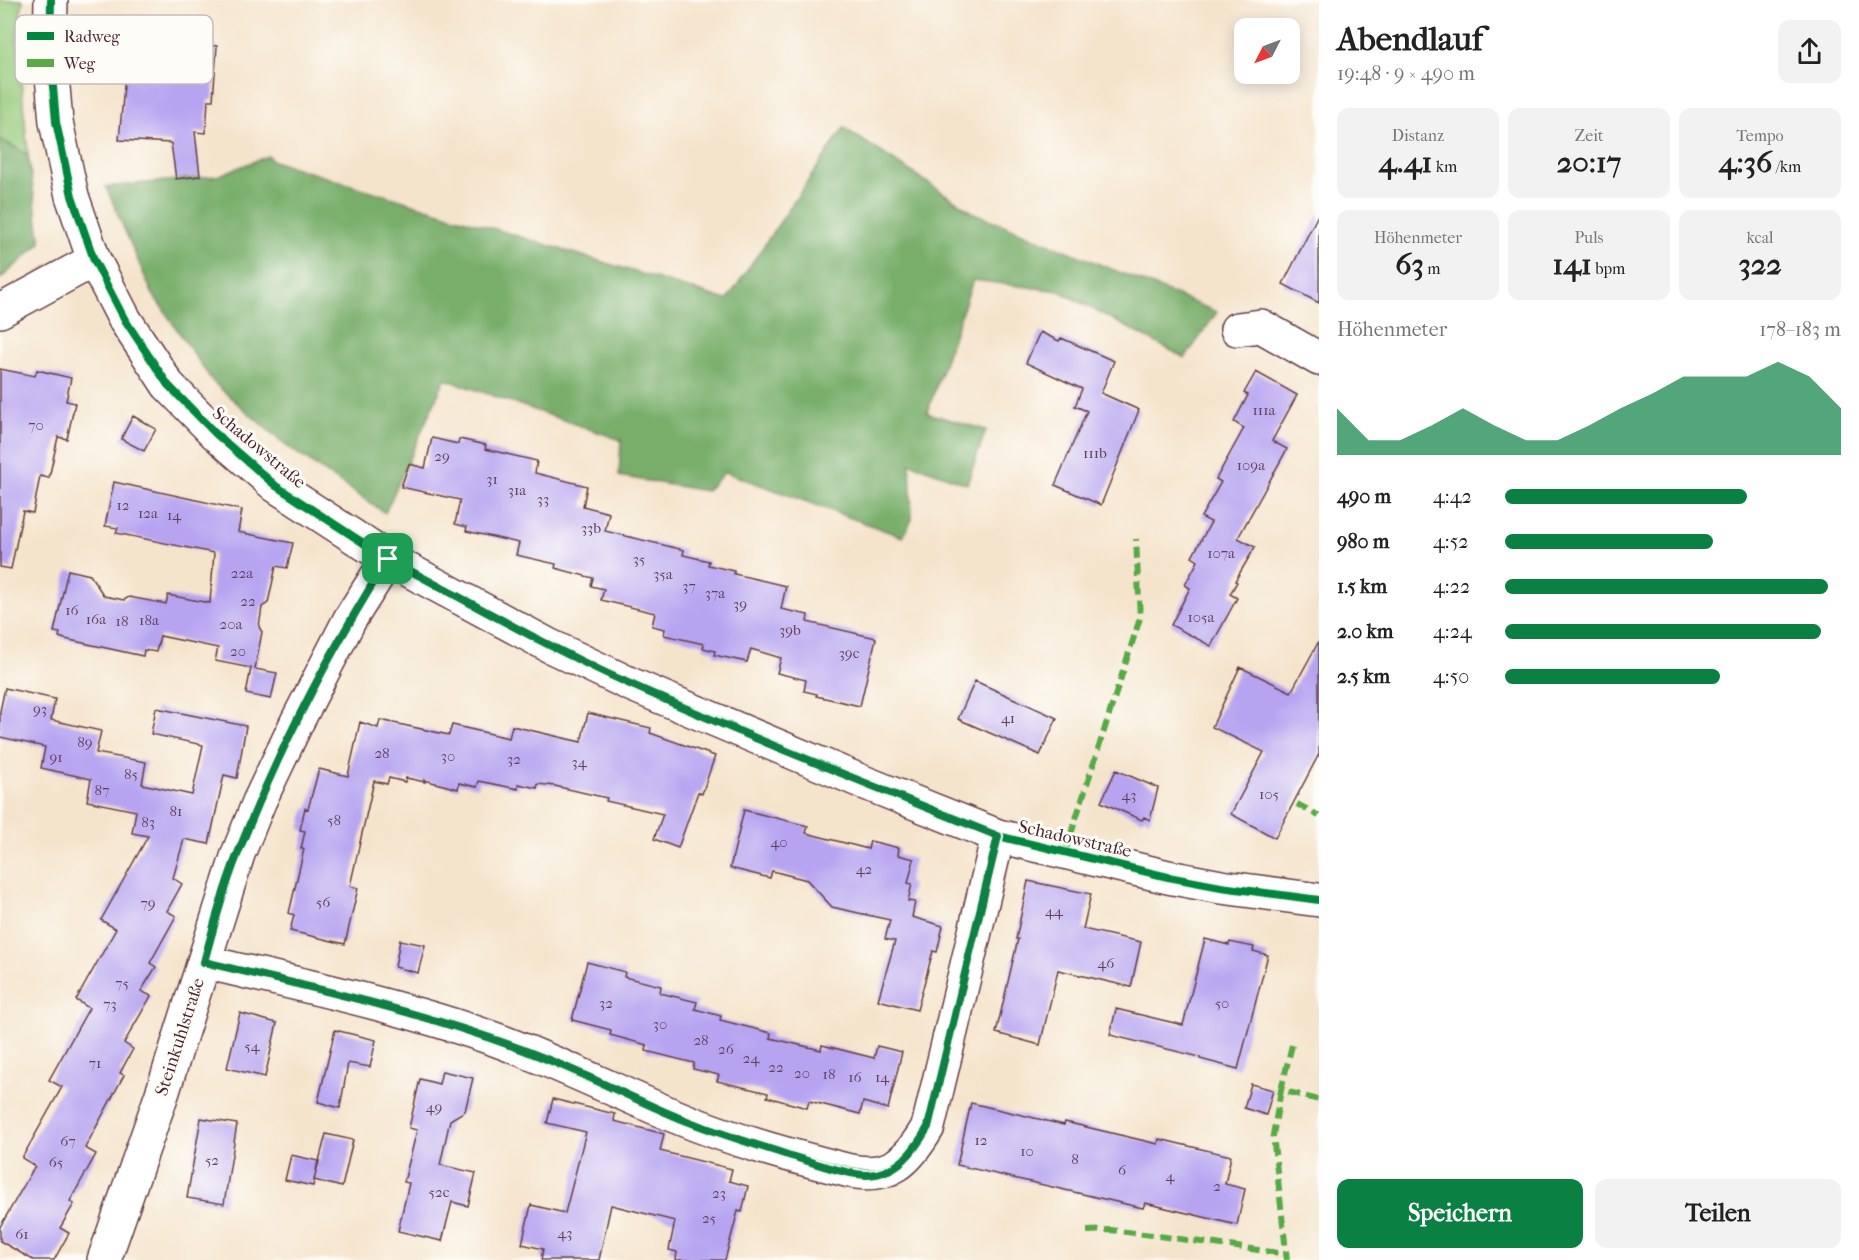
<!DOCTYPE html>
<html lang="de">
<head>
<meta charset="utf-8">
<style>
  :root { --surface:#fff; --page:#f2f2f2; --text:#222; --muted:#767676; --accent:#0b8043 }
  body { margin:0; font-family:"IM FELL French Canon",serif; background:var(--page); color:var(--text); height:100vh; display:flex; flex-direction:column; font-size:22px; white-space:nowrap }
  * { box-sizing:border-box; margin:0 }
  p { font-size:20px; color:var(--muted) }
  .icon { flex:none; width:33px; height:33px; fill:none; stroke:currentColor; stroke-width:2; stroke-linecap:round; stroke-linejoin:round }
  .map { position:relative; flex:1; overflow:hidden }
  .drawer { display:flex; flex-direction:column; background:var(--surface); width:540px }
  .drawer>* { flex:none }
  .needle { width:39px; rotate:228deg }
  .fabs { position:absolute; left:1234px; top:18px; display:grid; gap:12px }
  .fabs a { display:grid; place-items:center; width:66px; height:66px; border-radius:12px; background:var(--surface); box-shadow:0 3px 15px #0003; font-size:30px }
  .pin { position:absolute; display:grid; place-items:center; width:51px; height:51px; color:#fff; margin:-26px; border-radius:12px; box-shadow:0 3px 9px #0006 }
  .round { display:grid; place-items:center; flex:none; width:63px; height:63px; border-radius:12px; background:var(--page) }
  .summary { display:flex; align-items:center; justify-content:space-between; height:102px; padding:0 18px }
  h1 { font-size:33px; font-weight:700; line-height:45px }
  .figures { display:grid; grid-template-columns:repeat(3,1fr); gap:9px; height:102px; padding:6px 18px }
  .figures div { display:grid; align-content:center; border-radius:12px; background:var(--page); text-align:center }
  .figures b { font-size:30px; font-weight:700 }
  .figures small { font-size:16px; font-weight:400 }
  .figures p { font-size:16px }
  .chart { height:168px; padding:12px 18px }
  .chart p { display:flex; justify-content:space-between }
  .chart svg { width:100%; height:108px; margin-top:6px; fill:var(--accent); opacity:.7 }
  .action { display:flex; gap:12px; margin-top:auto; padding:12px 18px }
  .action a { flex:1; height:69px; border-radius:12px; background:var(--accent); color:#fff; font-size:24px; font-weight:700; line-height:69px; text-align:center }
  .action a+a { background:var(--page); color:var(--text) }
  ul { padding:0 18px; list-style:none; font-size:20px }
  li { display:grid; grid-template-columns:96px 72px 1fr; align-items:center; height:45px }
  li i { height:15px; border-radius:8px; background:var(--accent) }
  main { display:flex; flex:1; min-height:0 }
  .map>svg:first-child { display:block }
  .green { fill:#96ca7b; stroke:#707453; stroke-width:1.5 }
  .forest { fill:#78ae6b; stroke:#61664b; stroke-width:1.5 }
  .building { fill:#b6a4f1 }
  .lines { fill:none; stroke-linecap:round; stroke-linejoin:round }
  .minor-casing { stroke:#643d43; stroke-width:36 }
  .minor { stroke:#fff; stroke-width:33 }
  .quiet { stroke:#57aa44; stroke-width:6; stroke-dasharray:12 6; stroke-linecap:butt }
  .cycleway-casing { stroke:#fdfcf7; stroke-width:11 }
  .cycleway { stroke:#00873e; stroke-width:8 }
  .route-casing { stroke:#fff; stroke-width:12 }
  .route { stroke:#0b8043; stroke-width:8 }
  .labels { text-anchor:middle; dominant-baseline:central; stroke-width:6; stroke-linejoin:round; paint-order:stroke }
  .number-label { font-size:15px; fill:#65405c }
  .street-label { font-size:18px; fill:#4a1f2b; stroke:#fdfcf7 }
  .key { fill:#fdfcf7; stroke:#c7baba; stroke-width:1.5 }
  .key-label { font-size:16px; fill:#4a1f2b }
</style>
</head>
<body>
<main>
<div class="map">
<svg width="1319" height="1260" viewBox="0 0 1319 1260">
  <rect width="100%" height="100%" fill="#fdfcf7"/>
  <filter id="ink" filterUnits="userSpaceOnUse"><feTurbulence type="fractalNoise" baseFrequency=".0167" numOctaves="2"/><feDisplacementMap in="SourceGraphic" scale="12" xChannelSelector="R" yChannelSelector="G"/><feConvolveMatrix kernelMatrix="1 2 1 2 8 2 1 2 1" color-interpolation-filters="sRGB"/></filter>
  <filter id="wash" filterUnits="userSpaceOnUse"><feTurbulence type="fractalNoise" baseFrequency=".008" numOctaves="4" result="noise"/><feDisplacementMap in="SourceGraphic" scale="24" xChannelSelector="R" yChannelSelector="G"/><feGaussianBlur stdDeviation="1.35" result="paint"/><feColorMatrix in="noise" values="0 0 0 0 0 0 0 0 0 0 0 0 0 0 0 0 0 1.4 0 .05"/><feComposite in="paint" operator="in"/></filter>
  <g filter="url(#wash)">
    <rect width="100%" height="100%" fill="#f5e4cc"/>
    <path class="green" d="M0 0H23L17 36 28 155 0 139Z"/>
    <path class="forest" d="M844 128 974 213 1217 312 1185 358 1059 291 973 280 927 413 986 430 967 484 910 463 912 519 903 537 725 472 706 491 619 476 621 440 445 379 385 513 285 445 213 382 152 293 106 187 217 176 268 156 273 161 727 300Z
      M0 139 28 155 41 243 0 279Z"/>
    <g id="blocks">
      <path class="building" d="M166 37 197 39V45L217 46 213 100H208L206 133 195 132 200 176 176 179 171 143 119 140 127 54 145 56 146 49 165 51Z
        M1319 213V303L1283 284Z
        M1040 332 1059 341 1061 338 1114 361 1101 393 1139 410 1101 505 1055 485 1087 411 1075 406 1082 389 1026 363Z
        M0 369 35 376 37 370 71 378 66 401 75 403 67 439 58 437 49 478 40 476 33 513 23 511 11 569 0 567Z
        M1256 372 1297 395 1272 441 1287 449 1238 538 1255 547 1235 581 1237 582 1230 594 1237 598 1211 646 1171 625 1190 588 1185 585 1198 561 1192 557 1211 522 1201 517 1221 482 1216 479 1244 428 1234 422 1248 395 1244 393Z
        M133 416 156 429 144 451 121 439Z
        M432 438 458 444 459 439 486 445 485 449 537 461 535 473 587 486 583 506 609 513 605 531 684 550 683 555 709 561 708 565 734 571V574L786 586 781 609 808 615 807 622 876 638 860 706 816 696 817 694 804 691 806 680 777 673 781 658 751 649 747 662 714 655 715 651 703 648 704 644 664 635 665 629 652 626 655 613 601 600 604 589 591 586 593 578 555 568 556 564 516 555 519 543 466 531 467 527 455 524 460 500 401 487 409 464 425 468Z
        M114 482 242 510 238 532 293 543 287 568 276 566 268 603 262 607 259 627 262 632 255 669 277 673 271 699 246 694 251 668 215 661 218 648 160 636 156 652 144 650 143 656 65 639 59 637 60 633 54 632 68 570 90 575 104 596 124 600 129 597 166 604 168 595 210 603 214 553 116 533 118 528 105 526Z
        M1319 641V754L1275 838 1231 814 1264 752 1212 727 1240 667 1291 692Z
        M975 681 1057 718 1040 755 958 719Z
        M5 688 55 699 51 720 101 731 96 753 146 762 142 784 192 795 203 745 151 734 156 708 246 726 237 778 224 775 209 844 184 839 173 878 182 884 167 911 176 916 150 963 156 967 141 991 151 996 124 1043 133 1049 120 1073 124 1075 85 1148 96 1154 70 1201 74 1204 60 1228 69 1233 54 1260H33L0 1241V1227L35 1166 22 1158 62 1087 49 1080 89 1008 76 1000 116 929 101 920 148 836 132 833 136 811 87 801 91 779 41 768 45 747 0 737V711Z
        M588 713 651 728 650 733 715 756 702 794 698 792 678 848 654 839 663 814 606 801 607 798 555 786 538 784 537 788 518 784V789L479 781 477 787 459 783 458 789 424 780 425 782 406 778 405 782 389 778 387 784 374 781 350 886 358 888 345 944 290 931 294 915 289 913 304 849H301L305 831 300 830 305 808 308 809 319 769 348 776 360 722 378 728 380 720 449 735 452 725 509 738 512 726 581 742Z
        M1116 770 1158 788 1150 820 1144 817 1142 820 1101 802Z
        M744 810 808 826 806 833 868 849 870 841 899 848 898 855 914 859 908 883 912 884 908 901 915 902 912 917 943 926 937 952 933 951 917 1010 878 1000 895 941 885 939 890 920 832 907 807 880 772 871 770 878 730 868Z
        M1028 881 1091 894 1083 929 1141 942 1131 987 1058 970 1040 1045 996 1033 1018 939H1016Z
        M1205 939 1229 945 1230 942 1254 947 1253 951 1268 955 1238 1069 1200 1059V1057L1110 1035 1116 1009 1183 1025Z
        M400 940 425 945 418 973 395 967Z
        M587 962 625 972 624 977 661 986 660 993 697 1002 695 1009 721 1016 720 1020 771 1033 770 1038 821 1050 822 1045 874 1058 877 1046 902 1052 888 1109 863 1102 860 1114 809 1101 807 1108 767 1097 768 1093 717 1081 719 1075 693 1069 694 1063 646 1051 647 1045 610 1035 611 1030 572 1020Z
        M240 1013 277 1023 265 1077 227 1068Z
        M335 1030 376 1040 370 1067 348 1063 340 1108 318 1102Z
        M442 1071 473 1078 465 1111 450 1120 440 1165 476 1173 468 1206 452 1202 442 1241 398 1231 409 1183 404 1182 417 1130 409 1128 420 1079 439 1084Z
        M1251 1084 1273 1090 1266 1115 1244 1108Z
        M553 1099 615 1114 614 1121 664 1134 660 1151 732 1169 729 1181 748 1186 742 1212 738 1211 725 1260H676L677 1252 669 1250 675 1221 611 1205 599 1260H541L543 1249 522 1244 531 1205 565 1213 586 1132 547 1123Z
        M971 1103 1064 1125 1065 1122 1158 1144 1159 1139 1231 1156 1225 1184 1245 1189 1237 1225 1145 1203 1143 1208 957 1165Z
        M201 1118 237 1124 224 1204 187 1198Z
        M326 1134 353 1140 342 1187 314 1180Z
        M291 1155 318 1161 313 1186 285 1180Z"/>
    </g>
  </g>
  <g filter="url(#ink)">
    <use href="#blocks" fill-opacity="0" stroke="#643d43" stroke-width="1.5"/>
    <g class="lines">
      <g class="minor-casing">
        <path id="minor" d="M51 0 50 52 56 122 72 196 94 260 125 320 168 385 216 434 276 486 388 559 550 646 630 684 863 782 998 836 1168 877 1221 887 1319 900
          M0 311 94 260
          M1237 329 1261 326 1319 359
          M204 962C302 985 402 1006 497 1040 559 1063 617 1092 677 1117 732 1140 791 1156 850 1171 891 1179 908 1161 928 1127L998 836
          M104 1260 163 1091 238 854 259 802 297 722 350 619 388 559"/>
      </g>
      <use href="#minor" class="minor"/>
      <path class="quiet" d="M1297 804 1319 816
        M1065 853 1140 618 1136 539
        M1292 1045 1281 1090 1319 1100
        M1281 1090 1273 1135 1287 1260
        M1087 1231 1111 1230 1152 1235 1286 1254"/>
      <g class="cycleway-casing">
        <path id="cycleway" d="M51 0 50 52 56 122 72 196 94 260 125 320 168 385 216 434 276 486 388 559 550 646 630 684 863 782 998 836 1168 877 1221 887 1319 900
          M204 962C302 985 402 1006 497 1040 559 1063 617 1092 677 1117 732 1140 791 1156 850 1171 891 1179 908 1161 928 1127L998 836"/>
      </g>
      <use href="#cycleway" class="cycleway"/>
    </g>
  </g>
  <g class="lines" filter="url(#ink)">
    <g class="route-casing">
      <path id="route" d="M388 559C468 601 547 647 630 684 751 738 875 787 998 836L928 1127C914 1151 898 1174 867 1175 846 1175 809 1161 788 1155 751 1143 713 1132 677 1117 632 1098 589 1076 544 1058 434 1014 319 989 204 962 214 925 224 888 238 853 278 751 330 651 388 559Z"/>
    </g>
    <use href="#route" class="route"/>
  </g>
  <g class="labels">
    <g class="number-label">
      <text x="1264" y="410">111a</text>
      <text x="36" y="425">70</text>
      <text x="1095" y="453">111b</text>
      <text x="442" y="456">29</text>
      <text x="1251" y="465">109a</text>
      <text x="492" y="479">31</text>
      <text x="517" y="490">31a</text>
      <text x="543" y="499">33</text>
      <text x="123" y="505">12</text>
      <text x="148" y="513">12a</text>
      <text x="174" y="515">14</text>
      <text x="591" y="528">33b</text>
      <text x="1221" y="553">107a</text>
      <text x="639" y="559">35</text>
      <text x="242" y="573">22a</text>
      <text x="663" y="574">35a</text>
      <text x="689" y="586">37</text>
      <text x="715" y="593">37a</text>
      <text x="248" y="601">22</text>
      <text x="740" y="604">39</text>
      <text x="72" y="610">16</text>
      <text x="1201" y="617">105a</text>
      <text x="96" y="619">16a</text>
      <text x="149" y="620">18a</text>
      <text x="122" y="621">18</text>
      <text x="231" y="624">20a</text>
      <text x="790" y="630">39b</text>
      <text x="238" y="651">20</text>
      <text x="849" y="653">39c</text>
      <text x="40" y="709">93</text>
      <text x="1008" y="718">41</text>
      <text x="85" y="742">89</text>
      <text x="382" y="753">28</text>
      <text x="448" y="756">30</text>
      <text x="56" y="757">91</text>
      <text x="514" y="759">32</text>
      <text x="579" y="762">34</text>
      <text x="131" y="774">85</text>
      <text x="102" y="790">87</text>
      <text x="1269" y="794">105</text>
      <text x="1129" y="795">43</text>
      <text x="176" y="811">81</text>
      <text x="334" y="820">58</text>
      <text x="148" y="822">83</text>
      <text x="779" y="842">40</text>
      <text x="864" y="869">42</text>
      <text x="323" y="902">56</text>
      <text x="148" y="903">79</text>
      <text x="1054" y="911">44</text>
      <text x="1106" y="963">46</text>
      <text x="122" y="983">75</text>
      <text x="606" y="1003">32</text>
      <text x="1222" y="1003">50</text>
      <text x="110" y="1004">73</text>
      <text x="660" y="1024">30</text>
      <text x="701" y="1040">28</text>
      <text x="252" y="1046">54</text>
      <text x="726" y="1049">26</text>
      <text x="751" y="1058">24</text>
      <text x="95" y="1063">71</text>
      <text x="776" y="1067">22</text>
      <text x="802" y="1073">20</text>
      <text x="829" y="1074">18</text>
      <text x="855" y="1077">16</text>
      <text x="882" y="1077">14</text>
      <text x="434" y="1107">49</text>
      <text x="981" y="1140">12</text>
      <text x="68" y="1141">67</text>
      <text x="1027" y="1151">10</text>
      <text x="1075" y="1159">8</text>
      <text x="212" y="1160">52</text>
      <text x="56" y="1162">65</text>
      <text x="1122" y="1170">6</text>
      <text x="1170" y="1176">4</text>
      <text x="1217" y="1186">2</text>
      <text x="439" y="1192">52c</text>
      <text x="719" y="1193">23</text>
      <text x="709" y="1218">25</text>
      <text x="565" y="1233">43</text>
      <text x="22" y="1234">61</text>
    </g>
    <g class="street-label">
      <text transform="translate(259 448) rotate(40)">Schadowstraße</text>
      <text transform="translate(1075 839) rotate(13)">Schadowstraße</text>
      <text transform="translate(180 1037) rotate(-72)">Steinkuhlstraße</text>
    </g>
  </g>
  <rect x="15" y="15" width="198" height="69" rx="9" class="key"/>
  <rect x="27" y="32" width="27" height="8" fill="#00873e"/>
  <rect x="27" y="59" width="27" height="8" fill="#57aa44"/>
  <g class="key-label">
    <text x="64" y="42">Radweg</text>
    <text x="64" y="69">Weg</text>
  </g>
</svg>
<div class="fabs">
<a><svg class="needle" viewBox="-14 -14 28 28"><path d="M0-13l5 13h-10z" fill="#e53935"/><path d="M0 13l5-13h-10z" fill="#767676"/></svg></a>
</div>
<div class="pin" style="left:388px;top:559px;background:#1e9e55"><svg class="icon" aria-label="arrive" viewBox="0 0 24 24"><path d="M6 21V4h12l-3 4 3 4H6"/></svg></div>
</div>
<section class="drawer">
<div class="summary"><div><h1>Abendlauf</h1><p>19:48 · 9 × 490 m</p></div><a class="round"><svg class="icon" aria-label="share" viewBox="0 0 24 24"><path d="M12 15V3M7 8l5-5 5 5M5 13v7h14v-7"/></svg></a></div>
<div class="figures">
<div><p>Distanz</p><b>4.41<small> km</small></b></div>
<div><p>Zeit</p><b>20:17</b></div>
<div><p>Tempo</p><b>4:36<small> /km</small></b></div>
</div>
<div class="figures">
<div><p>Höhenmeter</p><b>63<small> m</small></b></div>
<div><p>Puls</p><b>141<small> bpm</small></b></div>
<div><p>kcal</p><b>322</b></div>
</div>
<div class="chart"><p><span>Höhenmeter</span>178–183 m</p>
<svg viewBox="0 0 160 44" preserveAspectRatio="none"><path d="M0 44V25L10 38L20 38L30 32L40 25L50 32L60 38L70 38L80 32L90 25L100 19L110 12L120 12L130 12L140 6L150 12L160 25V44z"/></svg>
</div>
<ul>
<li><b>490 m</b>4:42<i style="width:72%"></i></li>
<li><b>980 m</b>4:52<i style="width:62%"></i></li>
<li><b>1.5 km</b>4:22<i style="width:96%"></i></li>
<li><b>2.0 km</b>4:24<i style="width:94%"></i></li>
<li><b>2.5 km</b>4:50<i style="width:64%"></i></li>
</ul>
<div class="action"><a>Speichern</a><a>Teilen</a></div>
</section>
</main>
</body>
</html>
